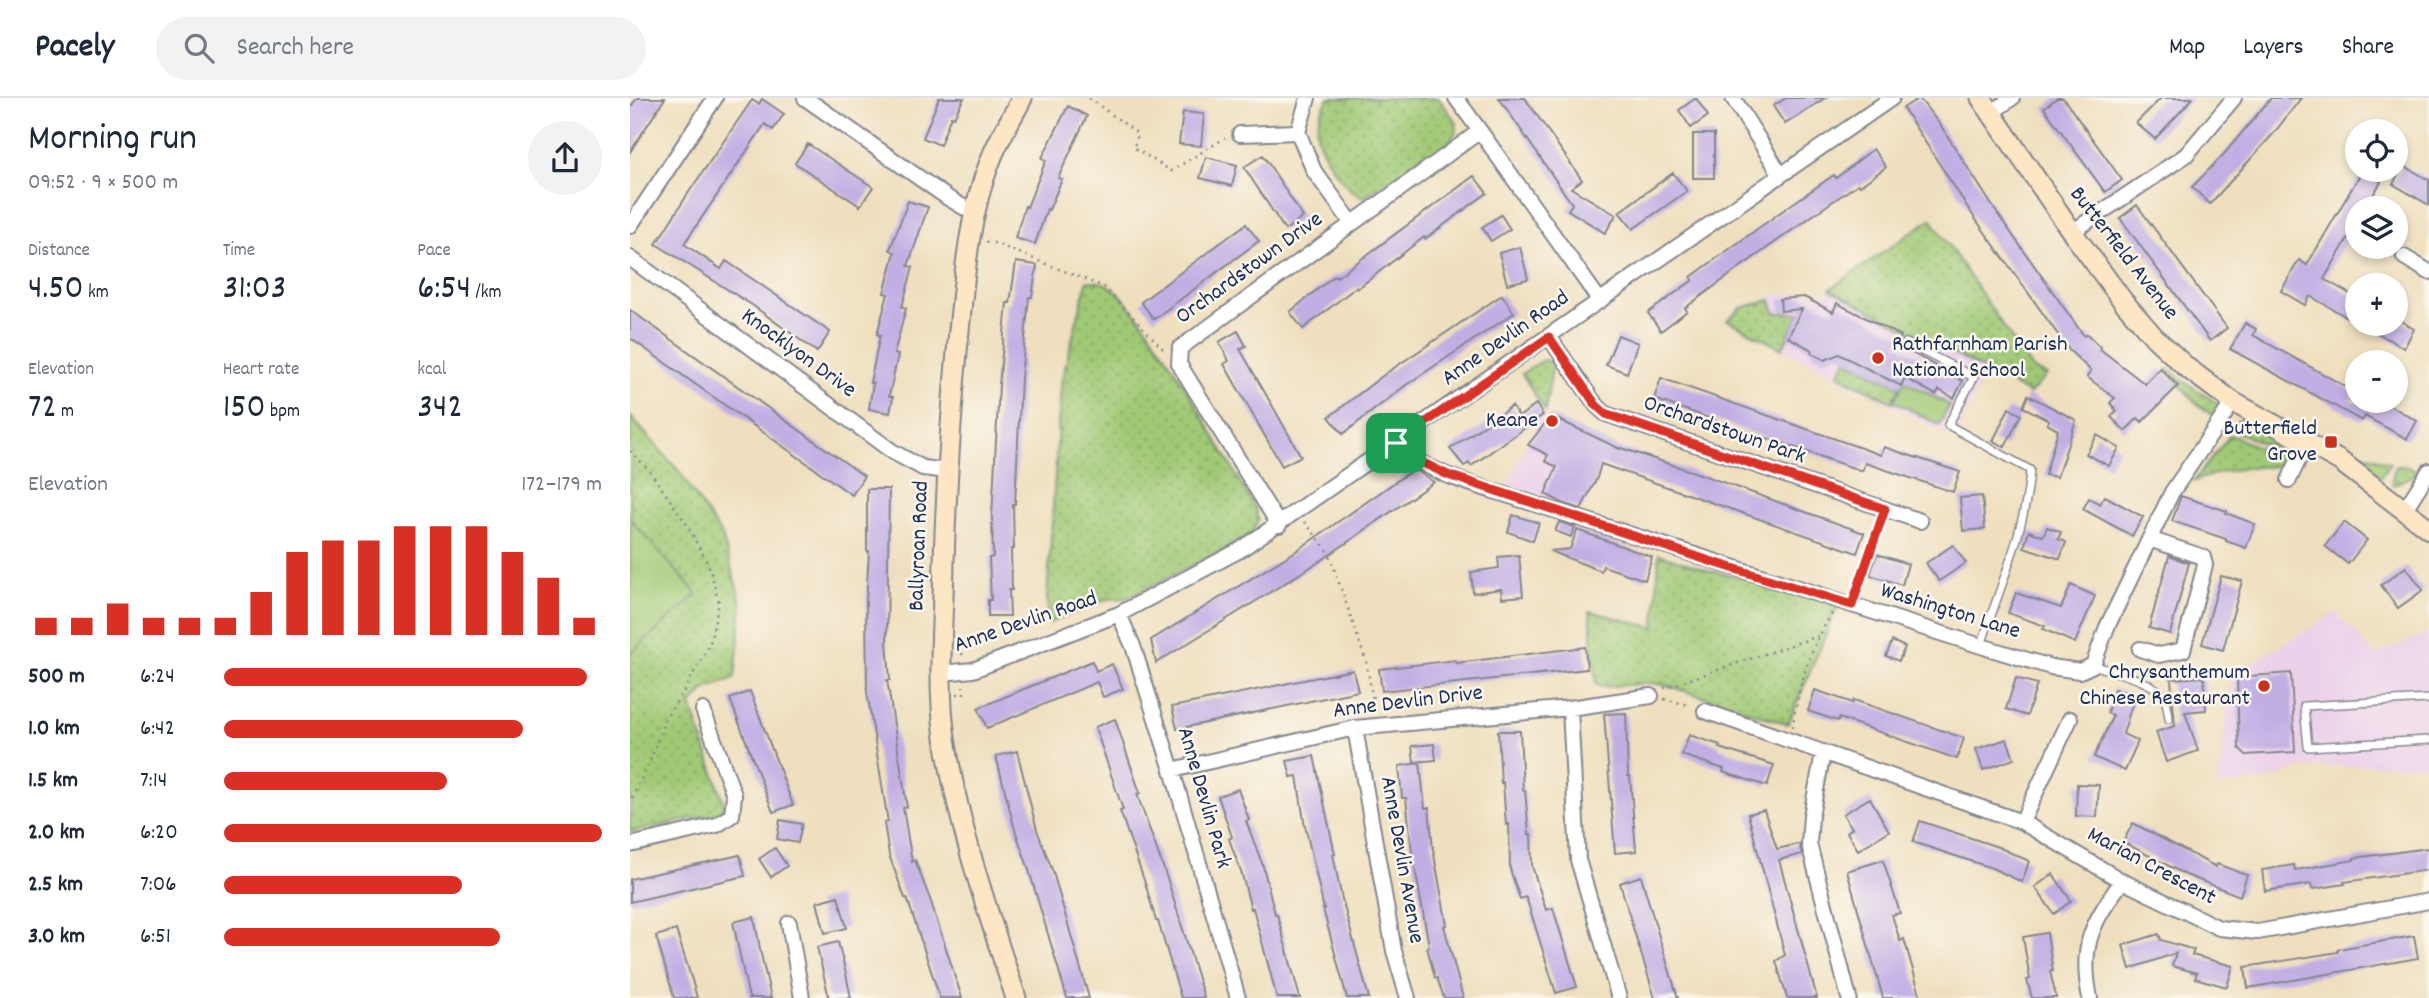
<!DOCTYPE html>
<html lang="en">
<head>
<meta charset="utf-8">
<style>
  :root { --surface:#fff; --page:#f2f2f3; --text:#1f2937; --muted:#747a83; --line:#e0e1e3; --accent:#d93025 }
  body { margin:0; font-family:Dekko,sans-serif; background:var(--page); color:var(--text); height:100vh; display:flex; flex-direction:column; font-size:26px; white-space:nowrap }
  * { box-sizing:border-box; margin:0 }
  p { font-size:23px; color:var(--muted) }
  .icon { flex:none; width:38px; height:38px; fill:none; stroke:currentColor; stroke-width:2; stroke-linecap:round; stroke-linejoin:round }
  .map { position:relative; flex:1; overflow:hidden }
  .side { display:flex; flex-direction:column; background:var(--surface); width:630px }
  .side>* { flex:none }
  .buttons { position:absolute; left:1715px; top:21px; display:grid; gap:14px }
  .buttons a { display:grid; place-items:center; width:63px; height:63px; border-radius:50%; background:var(--surface); box-shadow:0 4px 10px #0003; font-size:35px }
  .pin { position:absolute; display:grid; place-items:center; width:60px; height:60px; color:#fff; margin:-30px; border-radius:14px; box-shadow:0 4px 10px #0006 }
  .round { display:grid; place-items:center; flex:none; width:74px; height:74px; border-radius:37px; background:var(--page) }
  .headline { display:flex; align-items:center; justify-content:space-between; height:119px; padding:0 28px }
  h1 { font-size:38px; font-weight:600; line-height:52px }
  .figures { display:grid; grid-template-columns:repeat(3,1fr); gap:10px; height:119px; padding:7px 28px }
  .figures div { display:grid; align-content:center }
  .figures b { font-size:35px; font-weight:600 }
  .figures small { font-size:19px; font-weight:400 }
  .figures p { font-size:19px }
  .chart { height:196px; padding:14px 28px }
  .chart p { display:flex; justify-content:space-between }
  .chart svg { width:100%; height:126px; margin-top:7px; stroke:var(--accent); stroke-width:6 }
  ul { padding:0 28px; list-style:none; font-size:23px }
  li { display:grid; grid-template-columns:112px 84px 1fr; align-items:center; height:52px }
  li i { height:18px; border-radius:9px; background:var(--accent) }
  header { display:flex; align-items:center; gap:42px; box-sizing:border-box; height:98px; padding:0 35px; background:var(--surface); border-bottom:2px solid var(--line) }
  header strong { font-size:33px }
  nav { display:flex; gap:38px; margin-inline-start:auto; font-size:24px }
  .search { width:490px; height:63px; background:var(--page); display:flex; align-items:center; gap:18px; box-sizing:border-box; padding:0 24px; border-radius:38px; color:var(--muted); font-size:26px }
  main { display:flex; flex:1; min-height:0 }
  .map>svg:first-child { display:block }
  .built { fill:#ecd1ea }
  .green { fill:url(#green-dots); stroke:#5e7c6a; stroke-width:2 }
  .pitch { fill:#a0c975; stroke:#5e7c6a; stroke-width:2 }
  .building { fill:#c1afe4 }
  .lines { fill:none; stroke-linecap:round; stroke-linejoin:round }
  .lane-casing { stroke:#85878e; stroke-width:10 }
  .street-casing { stroke:#85878e; stroke-width:18 }
  .secondary-casing { stroke:#85878e; stroke-width:23 }
  .path { stroke:#85878e; stroke-width:2.5; stroke-dasharray:2 5; stroke-linecap:butt }
  .lane { stroke:#fff; stroke-width:7 }
  .street { stroke:#fff; stroke-width:14 }
  .secondary { stroke:#fce6c4; stroke-width:19 }
  .route-casing { stroke:#fff; stroke-width:14 }
  .route { stroke:#d93025; stroke-width:9 }
  .poi-dot { fill:#c8321e; stroke:#fbf7ec; stroke-width:2.5 }
  .labels { text-anchor:middle; dominant-baseline:central; stroke-width:5; stroke-linejoin:round; paint-order:stroke }
  .street-label { font-size:23px; fill:#1b2f5e; stroke:#fbf7ec }
  .poi-label { font-size:23px; fill:#1b2f5e; stroke:#fbf7ec; text-anchor:end }
</style>
</head>
<body>
<header>
<strong>Pacely</strong>
<div class="search"><svg class="icon" aria-label="search" viewBox="0 0 24 24"><circle cx="10" cy="10" r="6"/><path d="M15 15l6 6"/></svg>Search here</div>
<nav><a>Map</a><a>Layers</a><a>Share</a></nav>
</header>
<main>
<section class="side">
<div class="headline"><div><h1>Morning run</h1><p>09:52 · 9 × 500 m</p></div><a class="round"><svg class="icon" aria-label="share" viewBox="0 0 24 24"><path d="M12 15V3M7 8l5-5 5 5M5 13v7h14v-7"/></svg></a></div>
<div class="figures">
<div><p>Distance</p><b>4.50<small> km</small></b></div>
<div><p>Time</p><b>31:03</b></div>
<div><p>Pace</p><b>6:54<small> /km</small></b></div>
</div>
<div class="figures">
<div><p>Elevation</p><b>72<small> m</small></b></div>
<div><p>Heart rate</p><b>150<small> bpm</small></b></div>
<div><p>kcal</p><b>342</b></div>
</div>
<div class="chart"><p><span>Elevation</span>172–179 m</p>
<svg viewBox="0 0 160 44" preserveAspectRatio="none"><path d="M5 44V38M15 44V38M25 44V33M35 44V38M45 44V38M55 44V38M65 44V29M75 44V15M85 44V11M95 44V11M105 44V6M115 44V6M125 44V6M135 44V15M145 44V24M155 44V38"/></svg>
</div>
<ul>
<li><b>500 m</b>6:24<i style="width:96%"></i></li>
<li><b>1.0 km</b>6:42<i style="width:79%"></i></li>
<li><b>1.5 km</b>7:14<i style="width:59%"></i></li>
<li><b>2.0 km</b>6:20<i style="width:100%"></i></li>
<li><b>2.5 km</b>7:06<i style="width:63%"></i></li>
<li><b>3.0 km</b>6:51<i style="width:73%"></i></li>
</ul>
</section>
<div class="map">
<svg width="1799" height="900" viewBox="0 0 1799 900">
  <defs>
    <pattern id="green-dots" width="8" height="8" patternUnits="userSpaceOnUse" patternTransform="scale(1.75)"><rect width="8" height="8" fill="#a0c975"/><path d="M2 2h.1M6 6h.1" fill="none" stroke="#82a463" stroke-width="1.8" stroke-linecap="round"/></pattern>
  </defs>
  <rect width="100%" height="100%" fill="#fbf7ec"/>
  <filter id="ink" filterUnits="userSpaceOnUse"><feTurbulence type="fractalNoise" baseFrequency=".0143" numOctaves="2"/><feDisplacementMap in="SourceGraphic" scale="14" xChannelSelector="R" yChannelSelector="G"/><feConvolveMatrix kernelMatrix="1 2 1 2 8 2 1 2 1" color-interpolation-filters="sRGB"/></filter>
  <filter id="wash" filterUnits="userSpaceOnUse"><feTurbulence type="fractalNoise" baseFrequency=".00686" numOctaves="4" result="noise"/><feDisplacementMap in="SourceGraphic" scale="28" xChannelSelector="R" yChannelSelector="G"/><feGaussianBlur stdDeviation="1.57" result="paint"/><feColorMatrix in="noise" values="0 0 0 0 0 0 0 0 0 0 0 0 0 0 0 0 0 1.4 0 .05"/><feComposite in="paint" operator="in"/></filter>
  <g filter="url(#wash)">
    <rect width="100%" height="100%" fill="#efdfbe"/>
    <path class="built" d="M1200 191 1356 274 1325 340 1097 222 1111 210 1153 196H1198Z
      M912 315 981 347 954 410 942 409 877 386Z
      M1706 514 1745 557 1799 535V666L1672 669 1639 682 1588 688 1602 578Z"/>
    <path class="green" d="M699 0H808L827 25 826 34 817 47 733 99C716 95 685 49 687 31 688 19 693 9 699 0Z
      M1301 121 1402 271 1417 277 1400 296 1200 191Z
      M457 183C461 184 468 183 473 185 510 196 601 370 625 410L628 422 620 439 497 500 478 501 419 525 417 501 431 285Z
      M1141 202 1145 215H1170L1152 251 1097 222 1111 210Z
      M913 262 923 264 915 313 892 276Z
      M1216 262 1270 289 1262 304 1208 277Z
      M1539 271 1555 284 1590 307 1592 310 1588 321 1568 307 1536 272Z
      M0 318 48 372 92 438 112 507 105 580 76 591 61 607 95 708 86 716 0 734Z
      M1609 322 1616 323 1658 348 1657 356 1598 330Z
      M1600 337 1654 360 1651 368C1619 369 1592 371 1563 384Z
      M1733 356 1760 365 1751 379 1729 365Z
      M1766 368 1780 369 1788 375 1763 387 1762 380Z
      M1029 456 1081 473 1148 487 1208 507 1158 626 1039 588 1022 585 972 589 966 586 960 513 1025 530Z"/>
    <path class="pitch" d="M1275 283 1320 307 1309 327 1264 303Z
      M0 421 67 496 0 556Z"/>
    <g id="blocks">
      <path class="building" d="M7 0H35L0 54V10Z
        M309 0H334L324 19 321 18 310 47 293 40Z
        M869 0H895L952 82 941 90 986 117 975 135 938 112 942 106Z
        M1066 0 1078 18 1061 30 1049 12Z
        M1156 0H1195L1155 26 1143 8Z
        M1289 0 1311 28 1367 115 1454 238 1457 236 1471 250 1470 251 1515 286 1530 270 1548 288 1512 324 1508 320 1495 333 1481 319 1487 313 1480 305 1485 300 1457 279 1461 273 1439 252 1344 119 1273 10Z
        M1427 0H1433L1492 82 1475 94 1414 10Z
        M1531 0H1563L1525 41 1506 25Z
        M1641 0H1671L1644 35 1580 106 1562 89 1594 56Z
        M132 1 154 16 143 32 135 26 54 146 91 171 96 163 200 234 187 254 122 207 26 146 59 94 122 2 129 6Z
        M438 8 457 18 428 80 432 81 419 112 417 111 405 146 385 140 395 108 397 109 416 62 412 60Z
        M553 14 574 16 571 48 549 46Z
        M1063 36H1084V80H1063Z
        M178 46 243 89 230 108 165 65Z
        M1243 51 1256 69 1230 88 1228 86 1189 113 1112 168 1055 210 1057 213 1031 233 1018 215 1063 182 1061 179 1087 160 1162 106 1204 77 1206 80Z
        M633 57 673 119 655 132 614 69Z
        M576 59 607 67 602 88 570 80Z
        M1773 67 1799 82V107L1763 86Z
        M1732 73 1751 84 1735 110H1727V125L1694 181 1727 200V225L1680 198 1675 207 1651 193 1669 162 1677 167Z
        M1043 75 1057 93 1003 131 989 114Z
        M844 78 857 95 795 141 794 139 727 191 726 189 673 231 660 214 705 177 707 179Z
        M278 103 298 109 278 168 283 169 272 209 276 210 264 256 268 257 259 298 263 299 260 315 239 311 243 285H240L250 237 247 236 258 196 254 195 265 154 260 152Z
        M1507 107 1597 230 1580 243 1490 120Z
        M871 117 880 131 861 143 852 129Z
        M616 126 629 143 524 221 511 204Z
        M890 149 898 181 877 186 869 155Z
        M386 164 407 167 402 199H399L391 280 385 406H383L384 451H381L382 492H379L380 518H358V502H361L359 460 363 459 362 418 369 287 377 205H380Z
        M872 197 884 215 776 287 713 336 699 319 755 276Z
        M1174 199 1203 214 1207 205 1271 238 1267 246 1273 250 1333 283 1324 300 1309 292 1306 297 1275 280 1271 288 1209 256 1195 262 1181 255 1182 252 1158 239 1172 211 1151 213 1150 201Z
        M0 212 234 378 222 397 0 240Z
        M1766 220 1784 231 1774 250 1732 226H1766Z
        M1615 225 1626 231 1623 237 1725 294 1720 303H1752L1787 323 1777 341 1735 318 1732 323 1600 251Z
        M608 233 616 248 610 251 671 358 652 368 594 266 599 263 589 244Z
        M988 237 1008 245 997 275 976 267Z
        M1031 280 1251 357 1254 349 1330 374 1323 394 1235 365 1232 373 1024 301Z
        M1398 297 1446 322 1427 379 1415 377 1428 332 1417 326 1419 322 1393 309Z
        M906 306 913 317 841 368 839 365 834 368 820 351 882 308 889 319Z
        M1379 310 1391 317 1375 349 1363 343Z
        M921 318 990 351 991 350 1073 377 1234 435 1227 455 971 366 967 380 951 411 933 405 915 396 927 369 915 363 918 357 898 347Z
        M1467 337 1489 350 1479 368 1456 356Z
        M784 371 804 384 692 462 526 565 521 542 666 453Z
        M237 391H259L257 543 260 582H257L277 709 273 710 282 764 285 762 301 804 332 900H310L277 800H275L259 757 254 725 258 724 237 594 236 504 239 453H237Z
        M1352 398 1355 431 1333 433 1330 400Z
        M1475 398 1513 419 1502 438 1453 411 1459 400 1470 406Z
        M1551 398 1597 413 1596 415 1625 426 1616 450 1596 443V441L1542 423Z
        M883 417 909 425 903 443 878 434Z
        M929 424 945 429 941 439 925 433Z
        M1714 424 1737 442 1718 466 1695 448Z
        M1417 429 1431 434 1428 441 1436 444 1430 461 1394 449 1399 433 1413 438Z
        M947 432 1022 459 1015 482 973 468 971 473 920 453 940 451Z
        M1323 447 1336 465 1309 483 1296 465Z
        M1247 456 1278 466 1272 487 1240 477Z
        M889 457 893 498 872 500 871 491 843 495 841 474 869 470 868 459Z
        M1539 458 1559 465 1540 536 1519 530Z
        M1776 469 1793 492 1768 510 1751 487Z
        M1591 478 1612 483 1593 552 1572 546Z
        M1441 487 1465 498 1445 545 1413 531 1415 528 1378 515 1386 495 1431 510Z
        M1262 543 1275 549 1269 563 1256 558Z
        M955 549 957 571 752 593 749 571 826 562V565Z
        M462 563 466 573 482 566 493 591 473 599 467 584 357 630 348 610Z
        M723 572 728 593 547 631 542 609Z
        M1661 575 1665 654 1616 657 1609 650 1607 579Z
        M1574 579 1576 612 1555 614 1568 653 1536 664 1526 634 1545 628 1541 581Z
        M1386 580 1407 586 1397 618 1376 611Z
        M1484 591 1505 597 1493 636 1508 643 1495 673 1464 659 1483 617 1477 615Z
        M1185 592 1223 605 1224 602 1334 640 1327 661 1209 620 1208 623 1178 613Z
        M120 593 163 707 143 714 100 601Z
        M996 615 998 678H1000L1006 753 985 755 974 616Z
        M485 621 510 695 507 696 538 783 574 900H551L528 823H526L516 788 490 713 493 712 465 629Z
        M868 633H890L893 692H895L899 736H901L902 768 916 812 923 810 947 889 926 895 896 799 890 801 880 771 879 726 876 727 873 684 871 685Z
        M1059 637 1090 647 1089 650 1144 667 1137 688 1093 674 1094 671 1052 657Z
        M1377 641 1384 661 1353 672 1346 651Z
        M804 646 806 662 784 664 782 648Z
        M387 653 407 732 423 774 459 900H437L398 769 385 732 366 658Z
        M684 658 705 756H703L711 797 739 900H717L693 811H694L674 723 667 678 661 679 657 663Z
        M790 665 795 710H799L803 751 817 827 814 828 833 900H814L807 880H805L797 849 799 848 782 754 776 700H772L769 668Z
        M1447 686 1469 687 1467 719 1446 718Z
        M608 691 619 722 616 723 633 768 645 816H647L670 900H647L623 810 621 811 612 777 599 741 602 739 588 698Z
        M1240 700 1259 733 1228 752 1217 734 1222 730 1213 716Z
        M1134 712 1147 751 1169 746 1172 756 1149 762 1187 900H1157L1146 863 1155 857 1118 716Z
        M150 722 172 726 168 745 147 741Z
        M1290 723 1368 749 1399 763 1392 784 1362 770 1283 744Z
        M1503 725 1586 769 1587 766 1617 777 1610 798 1556 777 1493 744Z
        M145 750 157 768 141 779 129 761Z
        M1799 750V772L1714 784 1715 786 1682 791 1681 786 1635 793 1632 772 1664 767 1665 772 1724 762V760Z
        M110 757 115 778 0 804V781Z
        M1253 762 1270 815 1262 817 1270 843 1274 841 1291 900H1253L1217 773Z
        M1423 776 1441 803 1424 816 1405 789Z
        M1011 778 1030 842 1048 900H1025L1004 833 990 785Z
        M208 798 217 830 195 835 187 804Z
        M124 819 131 856 141 900H119L113 872 103 824Z
        M46 832 62 882 67 900H44L26 838Z
        M1417 835 1423 873H1420L1426 900H1402L1397 882 1400 881 1393 839Z
        M1529 836 1531 842 1564 852 1562 857 1603 868 1597 889 1565 880 1567 875 1542 868 1546 855 1500 871 1493 847Z
        M1784 838 1788 860 1618 890 1615 869 1708 854V851Z
        M208 844 216 876 221 900H199L187 849Z"/>
    </g>
  </g>
  <g filter="url(#ink)">
    <use href="#blocks" fill-opacity="0" stroke="#85878e" stroke-width="2"/>
    <g class="lines">
      <g class="lane-casing">
        <path id="lane" d="M1276 245 1344 279 1318 327 1400 372C1396 432 1369 490 1351 548
          M1464 567C1482 574 1518 581 1531 595 1537 601 1538 612 1539 621
          M1799 601 1674 608 1678 649 1799 642"/>
      </g>
      <g class="street-casing">
        <path id="street" d="M175 0 318 100 345 116
          M678 0 668 34 684 73 722 125
          M826 0 850 33
          M1103 0 1151 77
          M1361 15 1382 0
          M610 36 668 34
          M0 128 85 0
          M1442 134 1556 57 1604 0
          M1774 159 1799 174
          M0 160 263 354 293 370 317 373
          M919 239 966 307 976 316 1290 423
          M766 345C798 377 847 387 889 401L1351 548 1421 569 1450 573 1463 567 1477 529 1542 394 1603 304
          M1659 382 1677 344
          M1775 411 1799 373
          M649 427 549 266 550 250 850 33 970 203
          M489 516 503 548 542 672 608 900
          M1510 551 1529 557 1553 552 1575 467 1573 459 1519 441
          M312 575 343 572 489 516 610 452 1262 0
          M940 610 948 762 989 900
          M1075 613 1392 724 1492 783 1589 830 1628 834 1799 803
          M725 630 764 853 778 900
          M1193 655 1181 718 1179 746 1219 900
          M542 672 725 630 940 610 1021 598
          M1392 724 1440 621
          M0 747 87 727 102 717 104 697 73 612
          M159 825 172 900
          M1460 900C1449 847 1462 826 1492 783"/>
      </g>
      <g class="secondary-casing">
        <path id="secondary" d="M1351 0 1442 134 1493 203 1525 240 1556 269 1603 304 1710 363 1799 431
          M386 900C358 814 328 729 315 640 307 582 313 523 314 465 316 391 321 317 328 243 334 183 338 118 361 61 369 40 382 20 392 0"/>
      </g>
      <path class="path" d="M459 0 507 35V42L503 49 541 73 595 40
        M356 144 364 145 474 189 534 252
        M0 353 19 372 56 425 79 468 89 505 80 545 54 593 35 621 20 663 0 704
        M675 424 698 453 736 563 745 613
        M1226 494 1251 425
        M332 557 334 539
        M1034 590 1188 538
        M327 596H334L333 588
        M1034 601 1058 607
        M1163 629C1166 593 1182 545 1203 514"/>
      <use href="#lane" class="lane"/>
      <use href="#street" class="street"/>
      <use href="#secondary" class="secondary"/>
    </g>
  </g>
  <g class="lines" filter="url(#ink)">
    <g class="route-casing">
      <path id="route" d="M919 239 966 307 976 316 1255 411 1222 507 1080 463 818 377 779 358 766 345Z"/>
    </g>
    <use href="#route" class="route"/>
  </g>
  <g class="poi-dot">
    <circle cx="1248" cy="260" r="7"/>
    <circle cx="922" cy="323" r="7"/>
    <rect x="1694" y="337" width="14" height="14" rx="3.5"/>
    <circle cx="1634" cy="588" r="7"/>
  </g>
  <g class="labels">
    <g class="street-label">
      <text transform="translate(1493 156) rotate(52)">Butterfield Avenue</text>
      <text transform="translate(620 171) rotate(-36)">Orchardstown Drive</text>
      <text transform="translate(876 241) rotate(-35)">Anne Devlin Road</text>
      <text transform="translate(168 256) rotate(36)">Knocklyon Drive</text>
      <text transform="translate(1094 333) rotate(19)">Orchardstown Park</text>
      <text transform="translate(290 448) rotate(-88)">Ballyroan Road</text>
      <text transform="translate(1320 514) rotate(17)">Washington Lane</text>
      <text transform="translate(396 525) rotate(-19)">Anne Devlin Road</text>
      <text transform="translate(778 605) rotate(-7)">Anne Devlin Drive</text>
      <text transform="translate(573 700) rotate(74)">Anne Devlin Park</text>
      <text transform="translate(771 762) rotate(80)">Anne Devlin Avenue</text>
      <text transform="translate(1521 769) rotate(28)">Marian Crescent</text>
    </g>
    <g class="poi-label">
      <text x="1262" y="247" text-anchor="start">Rathfarnham Parish<tspan x="1262" dy="26">National School</tspan></text>
      <text x="908" y="323">Keane</text>
      <text x="1687" y="331">Butterfield<tspan x="1687" dy="26">Grove</tspan></text>
      <text x="1620" y="575">Chrysanthemum<tspan x="1620" dy="26">Chinese Restaurant</tspan></text>
    </g>
  </g>
</svg>
<div class="buttons">
<a><svg class="icon" aria-label="locate" viewBox="0 0 24 24"><circle cx="12" cy="12" r="6"/><path d="M12 2v4M12 18v4M2 12h4M18 12h4"/></svg></a>
<a><svg class="icon" aria-label="layers" viewBox="0 0 24 24"><path d="M12 4l9 5-9 5-9-5zM3 14l9 5 9-5"/></svg></a>
<a>+</a>
<a>−</a>
</div>
<div class="pin" style="left:766px;top:345px;background:#1e9e55"><svg class="icon" aria-label="arrive" viewBox="0 0 24 24"><path d="M6 21V4h12l-3 4 3 4H6"/></svg></div>
</div>
</main>
</body>
</html>
